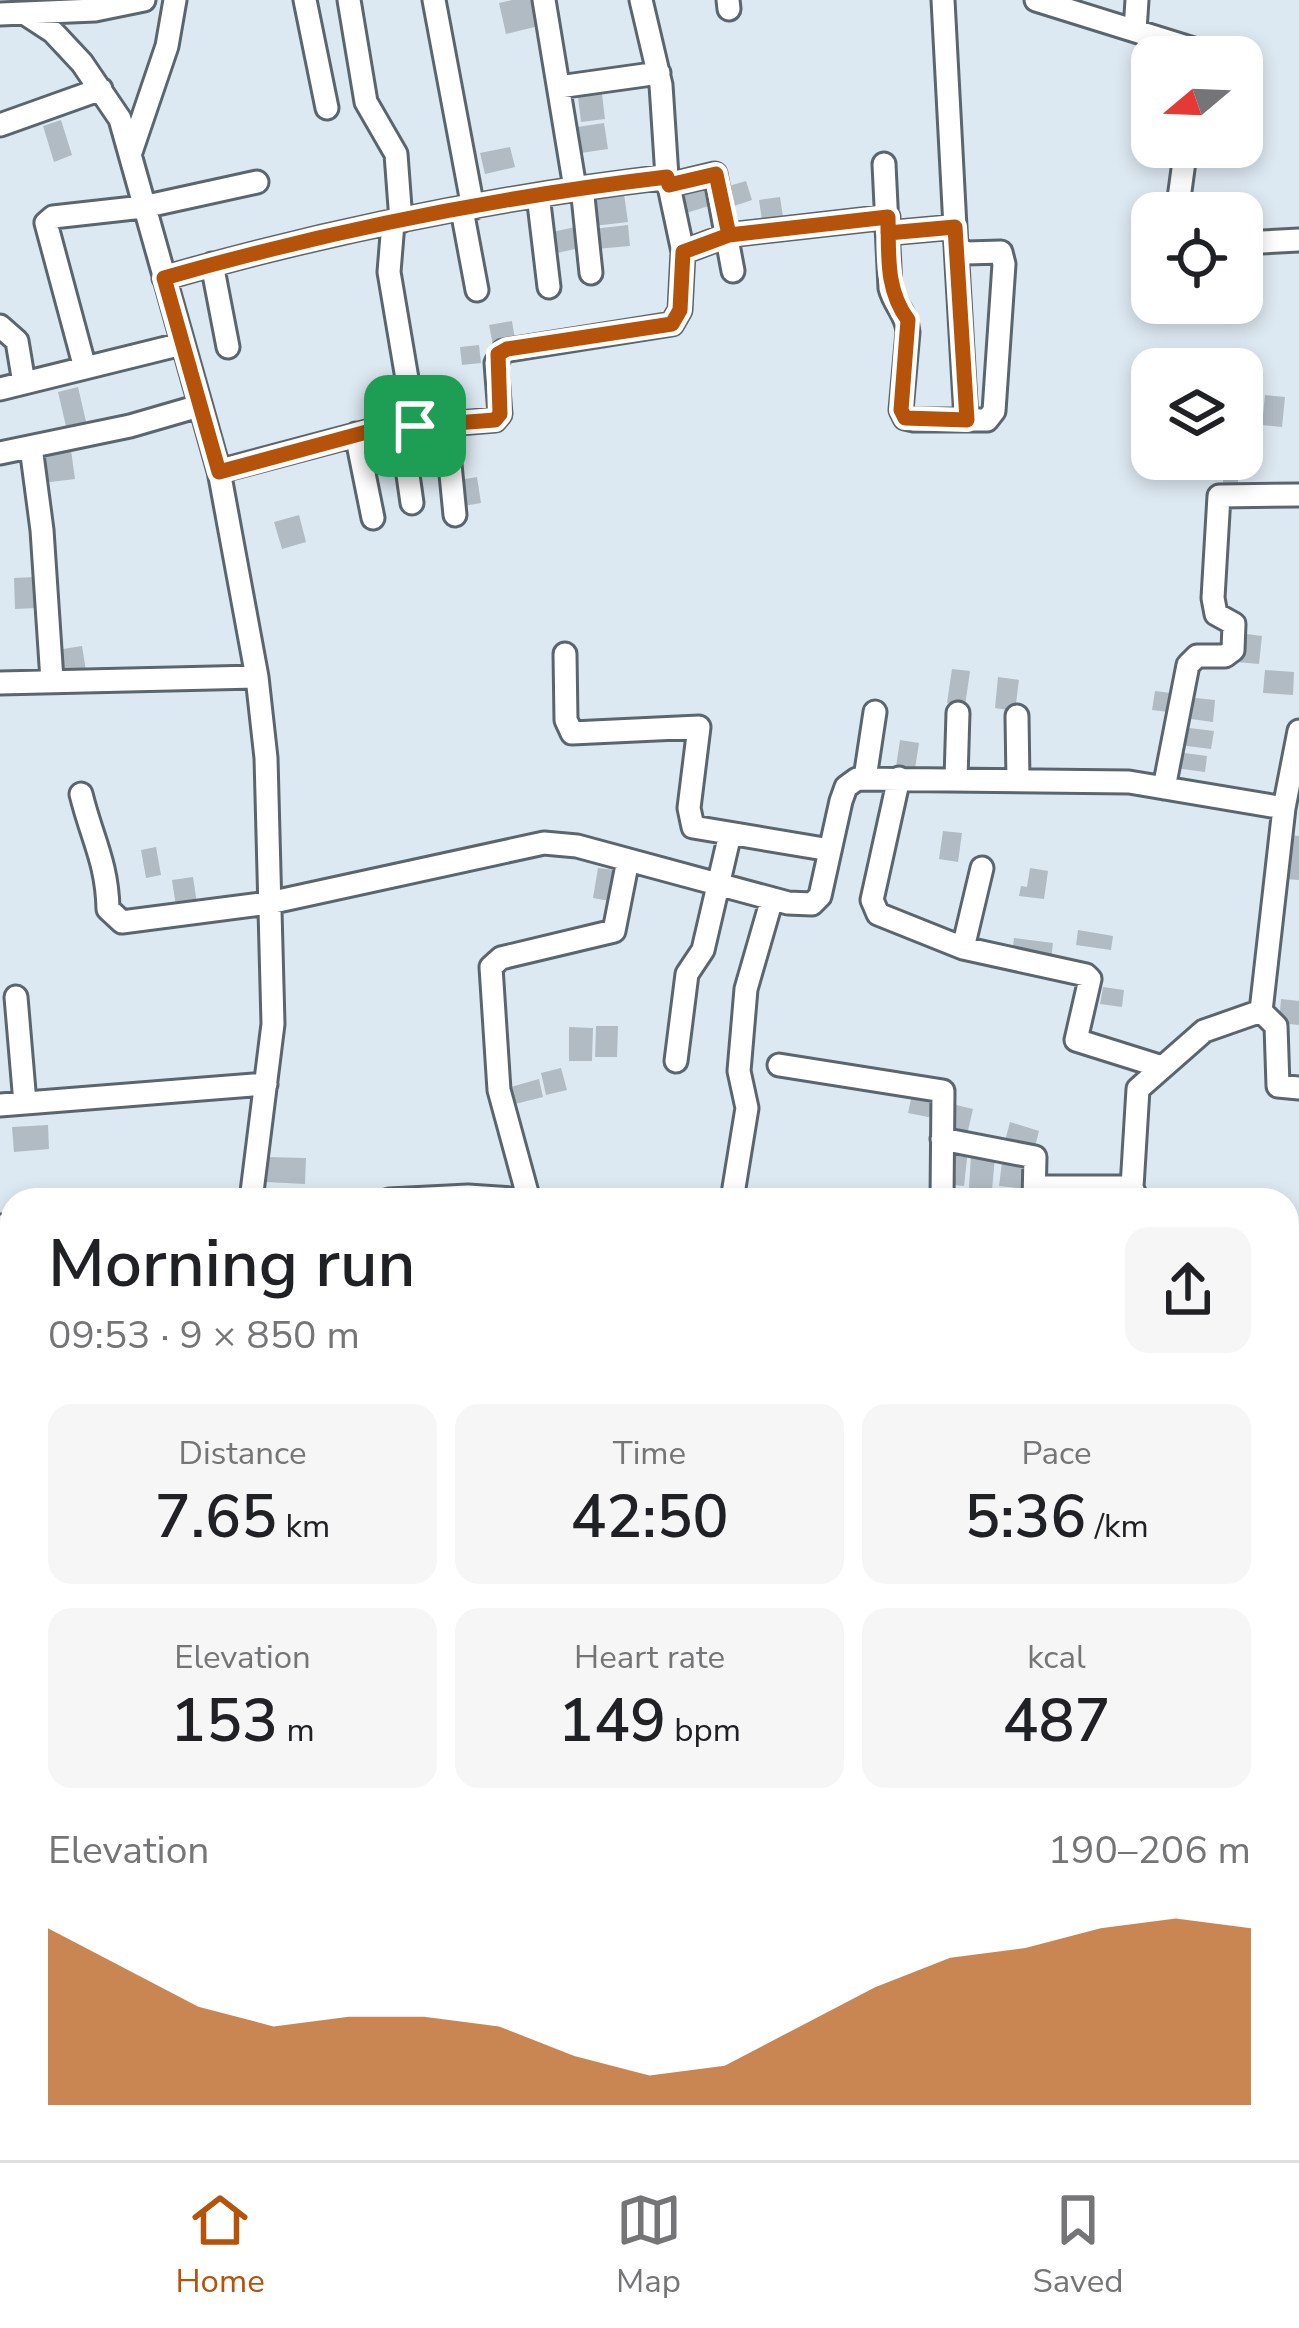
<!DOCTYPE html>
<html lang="en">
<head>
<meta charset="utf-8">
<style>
  :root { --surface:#fff; --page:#f6f6f6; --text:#202124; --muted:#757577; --line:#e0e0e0; --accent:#b45309 }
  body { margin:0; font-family:"Nunito Sans",sans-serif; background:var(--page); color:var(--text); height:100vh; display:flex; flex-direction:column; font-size:45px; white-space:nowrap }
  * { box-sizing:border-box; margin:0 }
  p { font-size:39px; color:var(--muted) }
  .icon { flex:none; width:66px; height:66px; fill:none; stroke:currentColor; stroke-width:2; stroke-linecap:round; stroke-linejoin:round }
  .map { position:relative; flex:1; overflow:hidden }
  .drawer { position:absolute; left:0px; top:1188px; width:1299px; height:972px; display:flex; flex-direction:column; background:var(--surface); border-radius:36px 36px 0 0; box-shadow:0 6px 18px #0003 }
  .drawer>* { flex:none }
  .needle { width:78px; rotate:251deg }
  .tools { position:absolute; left:1131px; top:36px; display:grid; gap:24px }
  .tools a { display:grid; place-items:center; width:132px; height:132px; border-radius:24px; background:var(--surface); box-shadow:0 6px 18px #0003; font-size:60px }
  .pin { position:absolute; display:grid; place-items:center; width:102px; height:102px; color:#fff; margin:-51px; border-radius:24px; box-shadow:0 6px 18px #0006 }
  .round { display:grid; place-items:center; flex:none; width:126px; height:126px; border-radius:24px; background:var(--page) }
  .overview { display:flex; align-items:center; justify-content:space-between; height:204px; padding:0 48px }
  h1 { font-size:66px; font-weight:600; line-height:90px }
  .stats { display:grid; grid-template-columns:repeat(3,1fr); gap:18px; height:204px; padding:12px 48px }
  .stats div { display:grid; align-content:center; border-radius:24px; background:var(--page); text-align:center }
  .stats b { font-size:60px; font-weight:600 }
  .stats small { font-size:33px; font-weight:400 }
  .stats p { font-size:33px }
  .chart { height:336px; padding:24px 48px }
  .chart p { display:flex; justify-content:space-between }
  .chart svg { width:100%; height:216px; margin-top:12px; fill:var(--accent); opacity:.7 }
  .dock { display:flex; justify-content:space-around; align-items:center; height:168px; border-top:3px solid var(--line); background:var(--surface); font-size:33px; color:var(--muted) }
  .dock a { display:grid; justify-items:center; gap:6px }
  .dock .active { color:var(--accent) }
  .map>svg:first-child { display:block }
  .building { fill:#b0bbc4 }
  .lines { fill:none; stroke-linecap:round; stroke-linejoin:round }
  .minor-casing { stroke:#5b656d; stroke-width:27 }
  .minor { stroke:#fff; stroke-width:21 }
  .route-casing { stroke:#fff; stroke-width:24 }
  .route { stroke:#b45309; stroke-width:15 }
</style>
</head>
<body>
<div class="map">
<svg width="1299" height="2160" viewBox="0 0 1299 2160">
  <rect width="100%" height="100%" fill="#dde9f2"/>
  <path class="building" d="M512 0H537L543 25 506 34 499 3Z
    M602 94 605 119 581 122 578 97Z
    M61 120 72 155 54 162 43 126Z
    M604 123 608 149 581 153 577 127Z
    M510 147 515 167 485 174 480 153Z
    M746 181 752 200 728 208 722 188Z
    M707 187 712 205 683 214 677 195Z
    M624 194 628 222 594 226 590 199Z
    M780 197 784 224 763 227 759 200Z
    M628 225 630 246 596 249 593 229Z
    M580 226 584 247 557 253 552 232Z
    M512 321 516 346 494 350 489 325Z
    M479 345 481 363 462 365 460 347Z
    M78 387 88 430 68 435 58 392Z
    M1265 395 1285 397 1282 427 1262 425Z
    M71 450 75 479 42 483 39 454Z
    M1223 459H1238V490H1223Z
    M477 477 481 503 463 506 459 480Z
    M299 515 306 542 282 549 274 522Z
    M35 577 36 608 15 609 14 578Z
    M1239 633 1262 636 1259 664 1236 662Z
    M82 646 86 671 60 675 57 650Z
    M952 669 970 671 965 706 947 703Z
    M1265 670 1294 672 1293 695 1263 693Z
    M998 677 1019 680 1015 711 995 708Z
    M1155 691 1179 694 1177 713 1152 710Z
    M1186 697 1215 700 1213 722 1184 718Z
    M1181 727 1214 731 1211 749 1179 745Z
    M900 740 919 743 915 769 896 767Z
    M1176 752 1207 756 1205 772 1175 768Z
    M943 831 962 833 958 862 939 859Z
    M1289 835 1299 836V880L1286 879Z
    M156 847 161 875 146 878 141 850Z
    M598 868 615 870 610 901 593 898Z
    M1030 868 1048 871 1044 899 1019 896 1021 886 1027 887Z
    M193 877 198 910 177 913 172 880Z
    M1078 930 1113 936 1111 950 1076 945Z
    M1014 938 1053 943 1051 960 1012 955Z
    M1103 987 1124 990 1122 1007 1100 1004Z
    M1281 999 1299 1001V1025L1279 1023Z
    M596 1026H618L617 1057H595Z
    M569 1027 593 1028 592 1061H569Z
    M561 1068 567 1090 546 1095 541 1073Z
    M539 1079 543 1097 511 1105 507 1088Z
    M913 1090 943 1095 938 1119 908 1113Z
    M952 1104 973 1109 966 1139 945 1134Z
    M1010 1122 1039 1131 1034 1150 1005 1141Z
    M48 1125 49 1149 14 1152 12 1127Z
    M950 1147 968 1149 964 1186 946 1184Z
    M971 1155 995 1157 992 1190 969 1188Z
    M267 1157 306 1158 305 1184 266 1182Z
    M1002 1162 1032 1165 1029 1189 999 1186Z
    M12 1783V1829L0 1830V1784Z"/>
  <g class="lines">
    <g class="minor-casing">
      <path id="minor" d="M305 0 327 108
        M349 0 366 102 396 154 401 221
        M434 0 473 208
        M544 0 575 188
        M728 0 729 9
        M1036 0 1219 57
        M24 13 53 32 82 63 120 119 219 471 257 677 266 758 273 1024 251 1200
        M0 14 95 10 144 0
        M1135 30 1137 0
        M559 87 659 73
        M0 125 101 89
        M131 152 167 46 175 0
        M884 164 890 288C894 305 907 314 908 332L901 410 905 418 914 420H987L994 411 1004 264 1001 252 966 253 956 246 943 0
        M669 185 715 174 733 271
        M582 187 591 273
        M538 195 549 287
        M462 210 477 290
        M1177 213 1186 147
        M393 223 389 272 415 426
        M888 233 955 227
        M1242 243 1299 240
        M956 246 966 420
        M683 252 729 235 888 217
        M212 264 228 347
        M164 278C328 231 498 197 667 177
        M0 326 17 341 24 383
        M85 368 46 223 53 217 143 207 257 182
        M0 389 182 344
        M446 424 455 515
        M401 426 412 503
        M356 434 373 518
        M31 447 42 530 52 680
        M0 453 130 426 199 406
        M219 471 374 430 495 420 500 414 496 363 503 351 672 324 680 310 683 252 667 177 661 85 641 0
        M565 654 566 720 572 733 699 727 689 808 693 827 830 850
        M0 683 257 677
        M1017 716 1018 780
        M865 778 875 712
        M899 778 872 900 878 914 963 948 1086 975 1090 979 1076 1040 1162 1067
        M956 779 958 713
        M1164 788 1188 665 1197 656H1225L1233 650 1234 624 1216 614 1213 598 1219 496 1299 495
        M81 794C92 839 107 862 108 909L122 922 269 903 544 843 577 846 788 903 812 904 820 896 841 801 846 787 857 779 1129 782 1284 808
        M963 948 982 868
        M16 997 25 1103
        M1261 1011 1284 808 1299 731
        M1261 1011 1276 1026 1278 1086 1299 1088
        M676 1061 687 974 703 950 730 834
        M779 1065 943 1091 942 1200
        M0 1105 266 1084
        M942 1139 1035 1157 1034 1200
        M1037 1187H1132
        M389 1200 468 1196 528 1200
        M529 1200 499 1090 491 967 501 958 614 931 628 860
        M732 1200 747 1108 739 1071 746 989 772 899
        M1137 1200 1132 1187 1138 1089 1204 1031 1261 1011
        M0 1226H12
        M1287 1258 1299 1256
        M0 1326H12
        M1287 1451 1299 1539
        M0 1569 12 1568
        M1287 1759 1299 1757
        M0 1835H12
        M1287 1860 1299 1862
        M1287 1993 1299 2023
        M1287 2129 1292 2122 1299 2060
        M289 2148 394 2154
        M920 2148V2160
        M1025 2148V2160
        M235 2160 237 2148
        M530 2160 531 2148
        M709 2160 711 2148
        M763 2160 764 2148
        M796 2160 813 2148
        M1080 2160 1166 2148"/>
    </g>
    <use href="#minor" class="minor"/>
  </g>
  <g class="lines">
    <g class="route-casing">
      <path id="route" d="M415 426 374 430 219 472 164 278C328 231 498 197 667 177L669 185 716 174 729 235 888 217C889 254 885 289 908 320L901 410 905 418 967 420 955 227 888 233V217L729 235 683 252 680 310 672 324 507 349 498 354 500 414 495 420 415 426"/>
    </g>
    <use href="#route" class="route"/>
  </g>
</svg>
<div class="tools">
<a><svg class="needle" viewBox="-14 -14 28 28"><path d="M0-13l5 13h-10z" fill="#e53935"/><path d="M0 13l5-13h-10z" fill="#757577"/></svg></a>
<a><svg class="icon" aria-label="locate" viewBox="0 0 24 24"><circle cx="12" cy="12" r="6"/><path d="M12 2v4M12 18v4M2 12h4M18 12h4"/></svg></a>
<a><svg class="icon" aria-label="layers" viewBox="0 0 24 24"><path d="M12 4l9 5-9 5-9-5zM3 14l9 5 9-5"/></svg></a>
</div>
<div class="pin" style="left:415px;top:426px;background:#1e9e55"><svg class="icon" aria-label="arrive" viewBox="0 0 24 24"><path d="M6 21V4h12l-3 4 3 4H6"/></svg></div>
<section class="drawer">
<div class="overview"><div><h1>Morning run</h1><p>09:53 · 9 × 850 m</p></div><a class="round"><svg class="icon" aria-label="share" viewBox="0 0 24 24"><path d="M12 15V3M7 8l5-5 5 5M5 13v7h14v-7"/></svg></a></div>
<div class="stats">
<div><p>Distance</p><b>7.65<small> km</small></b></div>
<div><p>Time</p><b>42:50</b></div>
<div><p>Pace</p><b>5:36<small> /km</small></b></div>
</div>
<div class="stats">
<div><p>Elevation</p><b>153<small> m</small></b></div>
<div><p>Heart rate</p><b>149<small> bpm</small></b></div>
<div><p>kcal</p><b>487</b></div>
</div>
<div class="chart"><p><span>Elevation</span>190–206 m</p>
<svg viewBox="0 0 160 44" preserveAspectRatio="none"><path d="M0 44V8L10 16L20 24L30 28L40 26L50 26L60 28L70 34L80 38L90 36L100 28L110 20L120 14L130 12L140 8L150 6L160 8V44z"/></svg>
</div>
</section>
</div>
<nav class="dock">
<a class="active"><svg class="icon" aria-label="home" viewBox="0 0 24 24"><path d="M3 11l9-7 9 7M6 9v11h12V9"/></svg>Home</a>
<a><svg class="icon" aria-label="map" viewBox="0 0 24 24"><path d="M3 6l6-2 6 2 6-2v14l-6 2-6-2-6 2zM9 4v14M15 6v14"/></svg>Map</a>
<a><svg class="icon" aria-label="saved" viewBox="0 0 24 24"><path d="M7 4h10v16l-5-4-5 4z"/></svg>Saved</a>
</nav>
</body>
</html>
